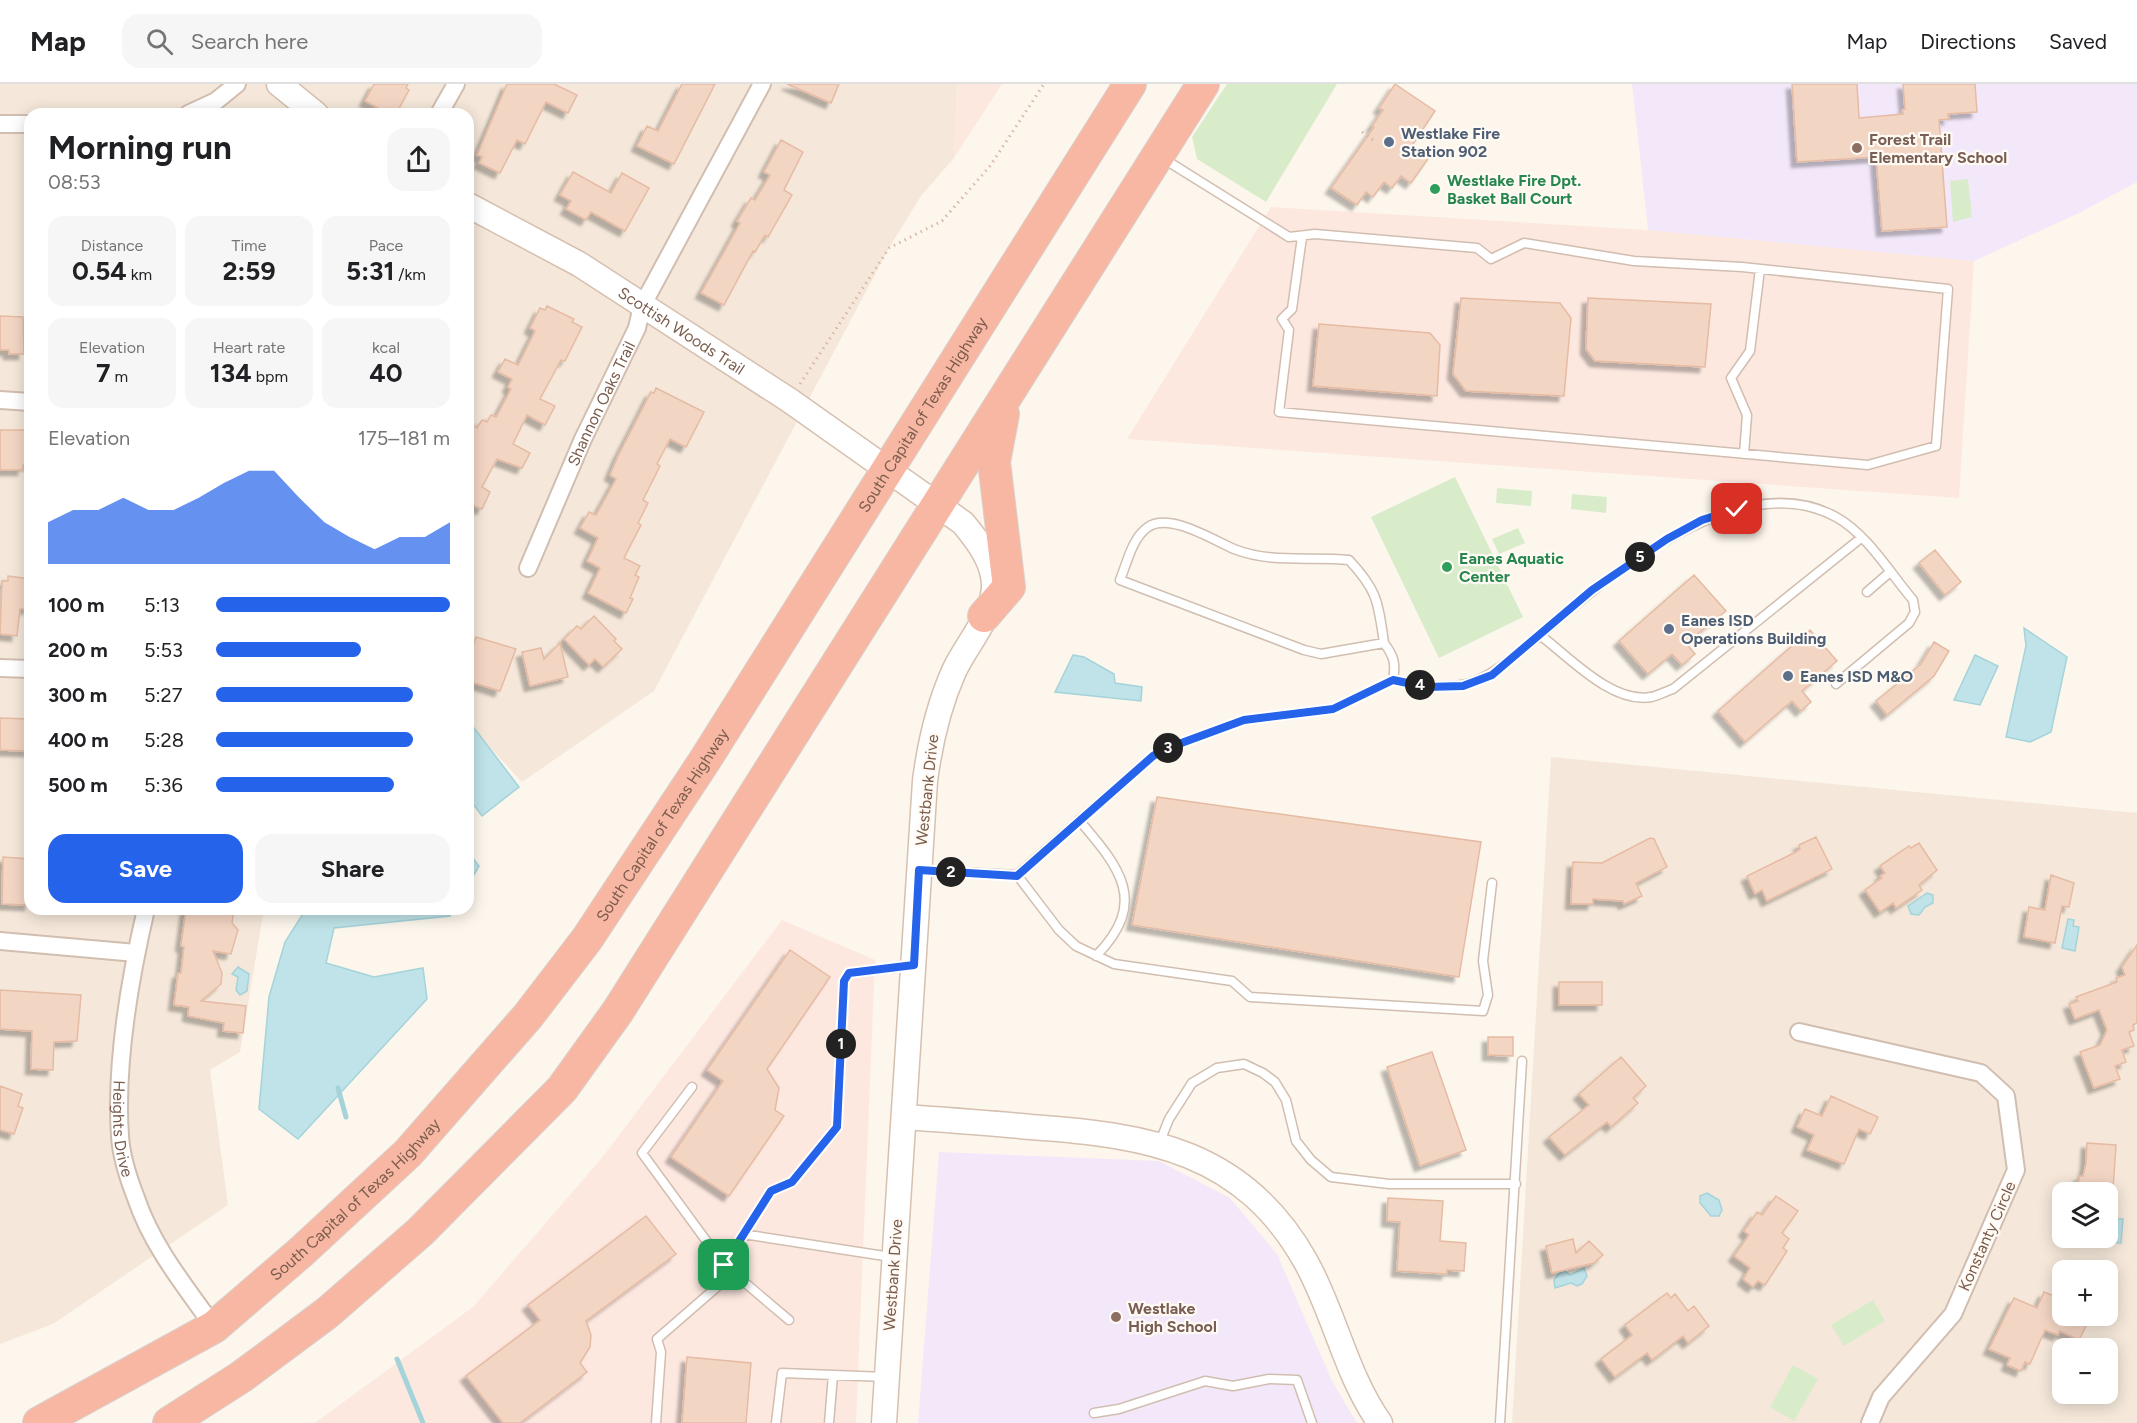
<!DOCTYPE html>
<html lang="en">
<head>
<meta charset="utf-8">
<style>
  :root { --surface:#fff; --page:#f6f6f6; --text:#202124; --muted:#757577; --line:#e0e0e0; --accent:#2563eb }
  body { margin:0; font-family:Figtree,sans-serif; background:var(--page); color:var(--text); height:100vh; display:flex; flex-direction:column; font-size:22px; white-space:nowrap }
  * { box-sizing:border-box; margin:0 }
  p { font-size:20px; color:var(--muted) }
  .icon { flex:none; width:33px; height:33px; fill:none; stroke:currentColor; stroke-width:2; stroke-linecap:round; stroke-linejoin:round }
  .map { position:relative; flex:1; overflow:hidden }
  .panel { position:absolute; left:24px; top:24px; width:450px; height:807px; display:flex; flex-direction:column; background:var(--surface); border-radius:18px; box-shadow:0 3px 15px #0003 }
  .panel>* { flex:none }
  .fabs { position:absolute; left:2052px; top:1098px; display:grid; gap:12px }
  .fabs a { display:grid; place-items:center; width:66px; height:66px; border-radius:12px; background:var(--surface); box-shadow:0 3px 15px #0003; font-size:30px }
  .pin { position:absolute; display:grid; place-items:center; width:51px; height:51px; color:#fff; margin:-26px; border-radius:12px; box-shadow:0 3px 9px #0006 }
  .km { position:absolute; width:30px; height:30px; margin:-15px; border-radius:50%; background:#222; color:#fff; font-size:16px; line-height:30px; text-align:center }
  .round { display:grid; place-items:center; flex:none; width:63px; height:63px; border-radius:18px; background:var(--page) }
  .head { display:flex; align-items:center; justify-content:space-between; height:102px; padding:0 24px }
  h1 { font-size:33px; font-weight:700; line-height:45px }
  .figures { display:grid; grid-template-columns:repeat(3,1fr); gap:9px; height:102px; padding:6px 24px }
  .figures div { display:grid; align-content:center; border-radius:15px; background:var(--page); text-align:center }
  .figures b { font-size:26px; font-weight:700 }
  .figures small { font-size:16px; font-weight:400 }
  .figures p { font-size:16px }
  .chart { height:168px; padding:12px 24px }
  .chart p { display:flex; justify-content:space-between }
  .chart svg { width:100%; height:108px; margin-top:6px; fill:var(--accent); opacity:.7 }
  .button { display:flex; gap:12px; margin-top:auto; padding:12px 24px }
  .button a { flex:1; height:69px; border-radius:18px; background:var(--accent); color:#fff; font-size:24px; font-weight:700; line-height:69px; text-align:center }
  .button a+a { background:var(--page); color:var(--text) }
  ul { padding:0 24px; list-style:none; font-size:20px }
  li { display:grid; grid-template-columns:96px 72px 1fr; align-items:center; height:45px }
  li i { height:15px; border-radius:8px; background:var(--accent) }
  header { display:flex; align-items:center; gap:36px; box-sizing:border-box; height:84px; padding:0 30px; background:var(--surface); border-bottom:2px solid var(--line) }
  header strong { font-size:28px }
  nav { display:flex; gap:33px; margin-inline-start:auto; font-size:21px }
  .search { width:420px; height:54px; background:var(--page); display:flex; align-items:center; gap:15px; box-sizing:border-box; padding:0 21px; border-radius:18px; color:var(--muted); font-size:22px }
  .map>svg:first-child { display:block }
  .residential { fill:#f5e8da; fill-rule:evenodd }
  .commercial { fill:#fde8e0 }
  .education { fill:#f3e8fa }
  .green { fill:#d8ecc9 }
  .water { fill:#bfe3e8; stroke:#a5d3da; stroke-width:1.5 }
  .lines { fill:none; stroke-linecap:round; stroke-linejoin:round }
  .stream { stroke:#a5d3da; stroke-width:5 }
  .building { fill:#f3d5c3; stroke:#e6bba3; stroke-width:1.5; filter:url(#shadow) }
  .lane-casing { stroke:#d1beb0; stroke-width:11 }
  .street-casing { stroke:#d1beb0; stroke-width:20 }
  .secondary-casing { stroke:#d6c0b0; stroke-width:27 }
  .highway-casing { stroke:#dad1cd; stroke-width:34 }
  .path { stroke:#d9b8a5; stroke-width:3; stroke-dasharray:1.5 4.5; stroke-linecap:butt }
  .lane { stroke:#fff; stroke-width:8 }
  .street { stroke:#fff; stroke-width:16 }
  .secondary { stroke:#fff; stroke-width:24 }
  .highway { stroke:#f7b7a3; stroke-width:32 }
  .route-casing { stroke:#fff; stroke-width:12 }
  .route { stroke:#2563eb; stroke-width:8 }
  .service-dot { fill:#5c6f8a; stroke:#fffaf3; stroke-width:2 }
  .education-dot { fill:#8d6e63; stroke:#fffaf3; stroke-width:2 }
  .leisure-dot { fill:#2e9e5b; stroke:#fffaf3; stroke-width:2 }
  .labels { text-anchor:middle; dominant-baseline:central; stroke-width:4.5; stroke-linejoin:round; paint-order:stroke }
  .service-label { font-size:16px; font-weight:bold; fill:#4e5e75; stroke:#fffaf3; text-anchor:start }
  .education-label { font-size:16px; font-weight:bold; fill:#785e54; stroke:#fffaf3; text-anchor:start }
  .leisure-label { font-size:16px; font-weight:bold; fill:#27864d; stroke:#fffaf3; text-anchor:start }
  .street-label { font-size:16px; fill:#7a5c4d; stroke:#fffaf3 }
</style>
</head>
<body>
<header>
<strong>Map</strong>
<div class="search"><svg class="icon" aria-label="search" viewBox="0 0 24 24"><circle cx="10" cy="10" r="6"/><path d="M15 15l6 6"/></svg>Search here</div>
<nav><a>Map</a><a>Directions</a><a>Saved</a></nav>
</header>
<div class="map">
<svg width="2137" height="1339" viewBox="0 0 2137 1339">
  <defs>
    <filter id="shadow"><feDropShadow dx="-5.5" dy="5.5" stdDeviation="1.5" flood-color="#0004"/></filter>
  </defs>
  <rect width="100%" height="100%" fill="#fdf6ec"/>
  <path class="residential" d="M0 0H957L954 74 921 112 889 164 654 607 522 698 468 640V30H30V825H264L240 968 210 986 228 1121 53 1240 0 1260Z
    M1551 673 2137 729V1339H1512ZM2062 1108H2108V1154H2062ZM2062 1186H2108V1232H2062ZM2062 1264H2108V1310H2062Z"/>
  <path class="commercial" d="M957 0H1002L954 74Z
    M1271 123 1648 146 1974 177 1959 414 1127 355Z
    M782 836 875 876 856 1339H315L473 1223 601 1075Z"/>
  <path class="education" d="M1632 0H2137V98L2081 128 1974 177 1648 146Z
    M939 1068 1159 1077 1230 1114 1277 1170 1332 1297 1357 1339H918Z"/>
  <path class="green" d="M1227 0H1337L1266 118 1197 75 1192 53Z
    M1968 95 1972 133 1953 138 1950 97Z
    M1455 393 1523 533 1439 574 1371 433Z
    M1497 404 1532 407 1531 422 1496 419Z
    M1572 410 1607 413 1606 429 1571 425Z
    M1518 444 1525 459 1499 470 1492 455Z
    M1873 1216 1885 1237 1844 1262 1831 1241Z
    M1793 1281 1818 1295 1794 1337 1770 1323Z"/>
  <path class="water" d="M2024 544 2067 573 2051 648 2030 658 2006 653 2026 562Z
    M1073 571 1084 573 1114 590 1115 599 1142 603 1141 617 1055 608Z
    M1975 571 1998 582 1980 621 1954 616Z
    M468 636 519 703 482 732 468 713Z
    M468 768 479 782 468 801Z
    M1927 809 1933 811V819L1925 823 1919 831 1911 830 1908 822Z
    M306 825H454L450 832 334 844 326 879 374 893 423 884 427 915 298 1055 259 1025 269 913 285 858Z
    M2068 835 2074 836 2073 842 2079 843 2075 867 2062 864Z
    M238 883 249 890 247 907 240 911 236 906 238 893 232 890Z
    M1707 1109 1719 1116 1722 1126 1719 1132H1711L1700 1119V1112Z
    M2116 1135H2123L2121 1159 2109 1158 2110 1141Z
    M1584 1184 1587 1192 1582 1200 1577 1202 1571 1199 1555 1204 1554 1196 1559 1189 1565 1187 1570 1191Z"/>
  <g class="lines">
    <path class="stream" d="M338 1004 346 1033
      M397 1275 423 1339"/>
  </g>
  <path class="building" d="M374 0H408L406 4 409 6 396 30H389L365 17Z
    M507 0H554L577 11 568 29 546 18 525 60 517 56 500 89 479 79 482 73 477 71Z
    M682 0H715L674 80 637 62 647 42 658 47Z
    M787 0H839L831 19Z
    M1395 0 1435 27 1411 63 1428 75 1411 99 1401 92 1392 104 1384 98 1373 113 1366 108 1357 121 1331 104 1374 43 1372 42 1383 26 1379 24Z
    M1792 0H1857L1859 34 1903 30 1902 26 1905 25 1903 0H1975L1977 28 1948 30 1949 35 1939 36 1947 143 1882 147 1876 73 1797 78Z
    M781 56 803 68 784 106 792 111 768 153 765 151 755 168 753 167 724 221 701 209 740 139 737 137 751 114 755 116 770 91 764 88Z
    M573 88 611 109 622 89 649 104 625 147 591 128 586 136 566 125 571 117 560 111Z
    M1461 214 1560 219 1571 234 1564 312 1466 307 1453 290Z
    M1588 214 1711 220 1705 283 1595 277 1586 265Z
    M547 222 574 235 572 238 582 243 565 277 561 276 540 315 555 322 545 341 527 331 513 360 530 369 522 384 497 375 482 403 490 408 482 425 472 421 468 427V354L474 342 477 344 482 336 487 338 491 331 496 333 511 305 508 303 512 295 498 288 505 275 518 281 535 247 530 244 540 224 545 226Z
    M0 232 23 233 24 270H9V266H0Z
    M1319 240 1430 249 1440 261 1437 312 1313 302Z
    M656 304 704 328 686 363 670 355 657 380 660 382 643 416 648 419 638 439 641 441 624 474 640 482 635 491 639 493 630 514 633 515 626 529 588 509 600 484 587 477 598 454 580 444 589 428 596 431 616 395 610 391 618 372 651 308 654 309Z
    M0 346H30V381H23V386H0Z
    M1935 466 1961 498 1945 511 1919 479Z
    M1694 491 1726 527 1686 559 1695 570 1682 581 1672 570 1648 590 1619 557Z
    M8 492 30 495V520L28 525H20L17 552 0 550 2 497H8Z
    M594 532 616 555 614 557 622 565 603 583 595 575 589 581 564 555 577 542 581 545Z
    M1810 546 1837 577 1802 607 1811 618 1801 627 1792 617 1745 658 1718 627Z
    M476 553 516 565 500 607 468 597V576Z
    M1934 558 1949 567 1934 592 1887 631 1876 617 1921 580Z
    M560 559 568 593 530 602 522 568 541 564 544 575Z
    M0 634 30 635V667L0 666Z
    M1157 713 1481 758 1459 893 1132 841Z
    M1816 753 1832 785 1767 817 1762 806 1755 810 1747 792 1796 768 1800 765 1799 761Z
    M1650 754 1654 755 1667 783 1636 799 1642 812 1624 820 1623 817 1593 815V820H1571L1573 778 1602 779Z
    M1919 759 1937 786 1919 801 1922 806 1896 824 1893 819 1880 828 1865 806 1882 794 1880 792 1885 789 1880 782 1909 762 1911 764Z
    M3 773 30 775V821L2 820Z
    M2051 791 2074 799 2069 823 2062 822 2055 859 2024 853 2029 823 2045 826Z
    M186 825H234L232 839 238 846 231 870 213 867 222 889 221 900 201 917 246 922 243 949 223 947 224 939 188 932 189 923 174 921 178 889H181L184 863 181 862Z
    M2137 861V939L2133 941 2134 946 2129 948 2134 962 2122 966 2126 978 2115 982 2120 995 2094 1004 2080 968 2100 961 2107 946 2099 926 2075 935 2069 920 2078 917 2076 913 2117 898 2116 894 2125 891 2122 883Z
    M790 866 830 893 767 985 779 1004 775 1026 784 1032 729 1112 671 1073 723 997 707 986Z
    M1559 898H1602V921H1559Z
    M0 906 81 911 77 957 54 958 53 986 31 985 32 947 0 945Z
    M1488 953H1513V972L1488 971Z
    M1432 968 1466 1066 1420 1082 1387 983Z
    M1621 973 1646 1002 1633 1014 1638 1019 1611 1043 1607 1038 1565 1071 1549 1053 1589 1021 1579 1010Z
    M0 1002 22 1010 18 1022 23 1024 14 1050 0 1046Z
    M1831 1012 1878 1033 1870 1050 1859 1045 1844 1080 1807 1066 1814 1051 1797 1043 1805 1025 1822 1032Z
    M2087 1059 2116 1061 2113 1105H2108V1108H2078L2079 1092H2083L2086 1080Z
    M1776 1112 1798 1127 1782 1149 1789 1155 1783 1164 1787 1167 1765 1201 1758 1197 1753 1203 1743 1195 1750 1184 1734 1172 1749 1151 1744 1147 1757 1128 1762 1131Z
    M1388 1114 1443 1117 1440 1157 1466 1159 1464 1187 1447 1186V1190L1397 1187 1400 1138 1387 1137Z
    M646 1132 676 1170 586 1237 591 1251 590 1263 580 1279 587 1288 520 1339H503L466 1292 540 1236 528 1221Z
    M1573 1155 1576 1169 1589 1157 1603 1171 1594 1179 1552 1189 1546 1162Z
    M2044 1208 2062 1215V1232H2091L2079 1256 2060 1247 2058 1251 2045 1246 2030 1280 2025 1278 2021 1287 2007 1281 2010 1274 1989 1265 2014 1214 2037 1224Z
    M1667 1209 1671 1214 1675 1210 1688 1227 1694 1222 1709 1242 1688 1259 1683 1252 1652 1276 1647 1269 1615 1293 1601 1275 1632 1251 1625 1241Z
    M687 1273 751 1279 746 1339H682Z"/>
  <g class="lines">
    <g class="lane-casing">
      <path id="lane" d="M1164 75 1289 153 1315 150 1477 164 1491 175 1524 159 1634 177 1742 183 1948 205 1936 362 1868 381 1279 328 1289 246 1282 235 1292 225 1302 153
        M1744 370 1747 331 1731 294 1750 267 1760 185
        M1867 508 1890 488
        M1540 551C1608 492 1740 380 1836 433 1867 450 1890 489 1913 516L1915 528 1909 539 1836 600
        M1393 596C1471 612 1482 599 1540 551 1569 573 1612 620 1651 613 1658 612 1666 607 1673 605L1861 454
        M1079 736C1120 784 1149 818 1096 872
        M920 786 1017 791 1059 846 1076 862 1114 880 1232 897 1250 913 1483 927 1488 911 1483 877 1492 799
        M1017 791 1153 672 1165 665 1244 636 1333 625 1393 596C1396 580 1394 572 1384 559L1321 570 1304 566 1120 496C1127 479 1132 454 1148 443 1169 428 1213 456 1234 465 1272 480 1311 472 1349 476 1378 507 1378 518 1384 559
        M692 1003 642 1069 724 1181 789 1236
        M1159 1060 1169 1035 1192 999 1217 984 1244 980 1263 989 1275 998 1286 1016 1296 1057 1311 1076 1331 1093 1389 1100H1516
        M743 1150 891 1173
        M1094 1329 1119 1325 1205 1297 1233 1302 1269 1295 1297 1296 1312 1339
        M656 1339 661 1268 657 1255 718 1202 724 1181 771 1107 792 1098 837 1043 844 897 849 889 910 882
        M776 1339 782 1289 886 1293
        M829 1339 833 1291
        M1500 1339 1522 977"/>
    </g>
    <g class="street-casing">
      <g id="street">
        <path d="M188 30 216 17 237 0"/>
        <path d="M439 30 456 0"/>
        <path d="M0 40H30"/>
        <path d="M0 316 30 318"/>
        <path id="s1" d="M528 484 583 355 637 244 642 222 762 0"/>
        <path d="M0 584 30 585"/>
        <path id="s2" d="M146 825C130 894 115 981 120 1052 121 1071 129 1096 136 1114 152 1162 185 1202 214 1243"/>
        <path d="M0 857 136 869"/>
        <path d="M1799 948 1981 989 2006 1012 2016 1086 1953 1230 1881 1313 1870 1339"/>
      </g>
    </g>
    <g class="secondary-casing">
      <g id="secondary">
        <path d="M279 0 316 30"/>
        <path id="s3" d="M468 121 579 180 789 316 963 439C978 457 995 479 994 504 992 533 966 561 954 587 938 623 930 658 925 697L884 1339"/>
        <path d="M904 1033C946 1036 989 1039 1031 1043 1148 1051 1244 1067 1306 1178 1335 1230 1345 1289 1380 1339"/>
      </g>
    </g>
    <g class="highway-casing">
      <g id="highway">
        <path d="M984 532 1009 503 994 378 1003 330"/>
        <path id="s4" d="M39 1339 214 1243 301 1168 408 1069 528 932 587 855 705 676 1130 0"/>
        <path d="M169 1339 241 1293 327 1229 420 1148 562 1005 618 927 1203 0"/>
      </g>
    </g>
    <path class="path" d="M1362 48 1373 56
      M800 300 889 164 942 137 990 82 1044 0"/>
    <use href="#lane" class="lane"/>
    <use href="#street" class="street"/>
    <use href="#secondary" class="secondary"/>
    <use href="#highway" class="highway"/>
  </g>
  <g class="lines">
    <g class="route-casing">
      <path id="route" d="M724 1181 771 1107 792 1098 837 1043 844 897 849 889 914 881 919 786 1017 792 1153 672 1165 665 1244 636 1333 625 1393 596 1427 603 1463 602 1492 591 1592 506 1667 455 1702 436 1737 425"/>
    </g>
    <use href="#route" class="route"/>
  </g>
  <g class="service-dot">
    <circle cx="1389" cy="58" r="6"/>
    <circle cx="1669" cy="545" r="6"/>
    <circle cx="1788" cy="592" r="6"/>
  </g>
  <g class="education-dot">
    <circle cx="1857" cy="64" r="6"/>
    <circle cx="1116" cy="1233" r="6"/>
  </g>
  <g class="leisure-dot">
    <circle cx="1435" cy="105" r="6"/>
    <circle cx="1447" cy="483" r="6"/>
  </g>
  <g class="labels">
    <g class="service-label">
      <text x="1401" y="49">Westlake Fire<tspan x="1401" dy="18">Station 902</tspan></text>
      <text x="1681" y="536">Eanes ISD<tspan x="1681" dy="18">Operations Building</tspan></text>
      <text x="1800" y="592">Eanes ISD M&amp;O</text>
    </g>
    <g class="education-label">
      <text x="1869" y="55">Forest Trail<tspan x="1869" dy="18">Elementary School</tspan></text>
      <text x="1128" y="1224">Westlake<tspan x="1128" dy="18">High School</tspan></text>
    </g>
    <g class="leisure-label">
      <text x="1447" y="96">Westlake Fire Dpt.<tspan x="1447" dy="18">Basket Ball Court</tspan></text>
      <text x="1459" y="474">Eanes Aquatic<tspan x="1459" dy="18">Center</tspan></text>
    </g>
    <g class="street-label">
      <text stroke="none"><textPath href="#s3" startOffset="248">Scottish Woods Trail</textPath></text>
      <text stroke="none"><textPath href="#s1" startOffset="180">Shannon Oaks Trail</textPath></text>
      <text stroke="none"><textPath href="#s4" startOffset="1362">South Capital of Texas Highway</textPath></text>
      <text transform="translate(927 706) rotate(-84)">Westbank Drive</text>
      <text stroke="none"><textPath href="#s4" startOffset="876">South Capital of Texas Highway</textPath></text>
      <text stroke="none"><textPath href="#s2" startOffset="222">Heights Drive</textPath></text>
      <text stroke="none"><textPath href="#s4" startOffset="390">South Capital of Texas Highway</textPath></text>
      <text transform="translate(1987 1152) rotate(-66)">Konstanty Circle</text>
      <text transform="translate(893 1191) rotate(-86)">Westbank Drive</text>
    </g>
  </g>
</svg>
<div class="fabs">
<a><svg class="icon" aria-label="layers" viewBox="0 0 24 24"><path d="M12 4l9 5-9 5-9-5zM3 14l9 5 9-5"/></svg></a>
<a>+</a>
<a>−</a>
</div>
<div class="pin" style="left:724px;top:1181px;background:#1e9e55"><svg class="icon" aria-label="arrive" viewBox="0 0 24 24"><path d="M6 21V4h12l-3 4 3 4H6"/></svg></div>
<div class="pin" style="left:1737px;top:425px;background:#d93025"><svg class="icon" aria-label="check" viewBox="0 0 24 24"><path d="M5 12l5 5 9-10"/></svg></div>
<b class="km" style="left:841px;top:960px">1</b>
<b class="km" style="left:951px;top:788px">2</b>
<b class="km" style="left:1168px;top:664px">3</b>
<b class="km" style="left:1420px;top:601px">4</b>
<b class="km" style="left:1640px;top:473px">5</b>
<section class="panel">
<div class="head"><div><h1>Morning run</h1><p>08:53</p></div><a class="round"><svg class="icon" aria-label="share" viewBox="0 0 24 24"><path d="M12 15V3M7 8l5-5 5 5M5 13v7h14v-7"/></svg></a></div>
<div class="figures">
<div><p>Distance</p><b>0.54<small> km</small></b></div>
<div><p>Time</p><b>2:59</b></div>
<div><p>Pace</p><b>5:31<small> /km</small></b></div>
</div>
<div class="figures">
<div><p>Elevation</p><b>7<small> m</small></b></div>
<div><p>Heart rate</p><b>134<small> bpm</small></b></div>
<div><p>kcal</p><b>40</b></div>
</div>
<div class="chart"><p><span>Elevation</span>175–181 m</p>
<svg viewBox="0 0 160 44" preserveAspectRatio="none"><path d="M0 44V27L10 22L20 22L30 17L40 22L50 22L60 17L70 11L80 6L90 6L100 17L110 27L120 33L130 38L140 33L150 33L160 27V44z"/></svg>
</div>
<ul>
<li><b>100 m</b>5:13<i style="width:100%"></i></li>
<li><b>200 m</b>5:53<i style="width:62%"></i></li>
<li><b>300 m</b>5:27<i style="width:84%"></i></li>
<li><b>400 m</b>5:28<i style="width:84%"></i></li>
<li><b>500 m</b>5:36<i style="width:76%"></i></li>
</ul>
<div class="button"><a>Save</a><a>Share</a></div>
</section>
</div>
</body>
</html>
